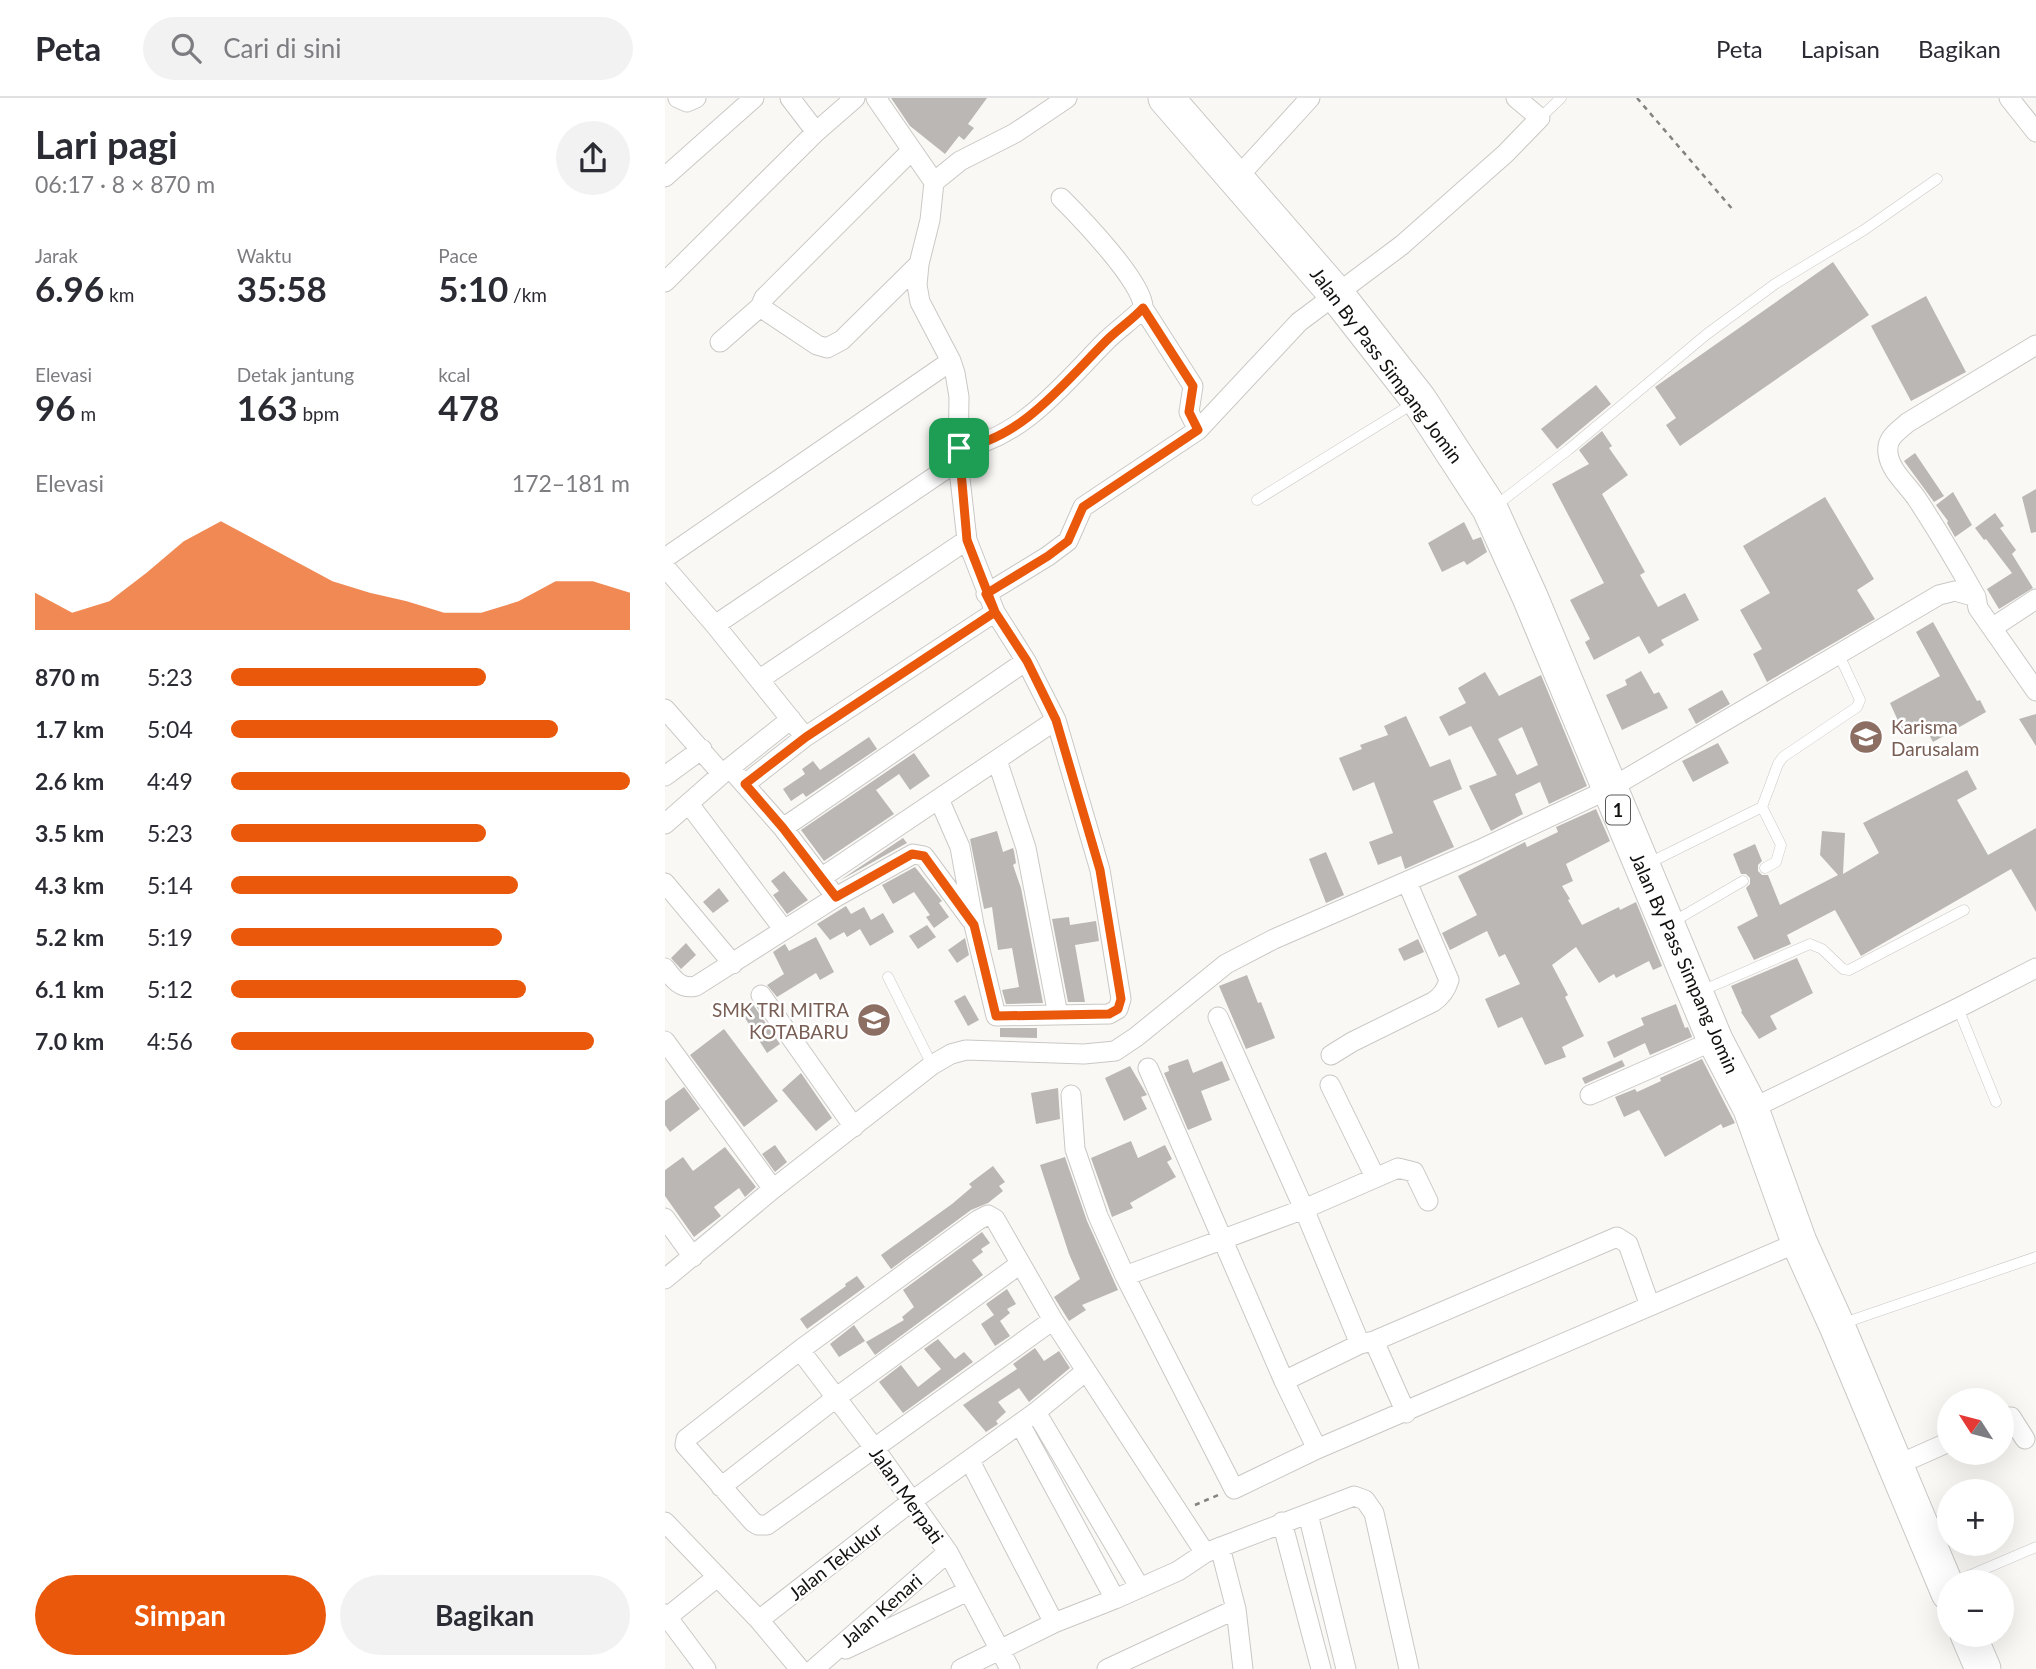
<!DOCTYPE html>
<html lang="id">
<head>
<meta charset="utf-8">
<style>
  :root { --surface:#fff; --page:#f2f2f3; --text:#2b2b33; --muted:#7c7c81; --line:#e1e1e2; --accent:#ea580c }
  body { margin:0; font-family:Lato,sans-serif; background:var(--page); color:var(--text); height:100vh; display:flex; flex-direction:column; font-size:26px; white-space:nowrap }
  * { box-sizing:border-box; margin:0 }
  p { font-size:23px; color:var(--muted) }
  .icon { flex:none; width:38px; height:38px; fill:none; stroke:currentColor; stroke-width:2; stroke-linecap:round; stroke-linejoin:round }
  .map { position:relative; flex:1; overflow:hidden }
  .side { display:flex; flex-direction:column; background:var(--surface); width:665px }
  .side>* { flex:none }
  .needle { width:46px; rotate:306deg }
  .controls { position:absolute; left:1272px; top:1290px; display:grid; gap:14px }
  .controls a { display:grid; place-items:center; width:77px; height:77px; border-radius:50%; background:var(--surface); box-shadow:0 7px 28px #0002; font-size:35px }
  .pin { position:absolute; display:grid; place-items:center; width:60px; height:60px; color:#fff; margin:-30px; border-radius:14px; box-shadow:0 4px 10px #0006 }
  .round { display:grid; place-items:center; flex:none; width:74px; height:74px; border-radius:37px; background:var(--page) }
  .head { display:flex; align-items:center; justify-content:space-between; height:119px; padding:0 35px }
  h1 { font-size:38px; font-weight:700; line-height:52px }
  .figures { display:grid; grid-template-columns:repeat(3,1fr); gap:10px; height:119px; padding:7px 35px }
  .figures div { display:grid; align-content:center }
  .figures b { font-size:35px; font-weight:700 }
  .figures small { font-size:19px; font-weight:400 }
  .figures p { font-size:19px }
  .chart { height:196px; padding:14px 35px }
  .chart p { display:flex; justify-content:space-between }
  .chart svg { width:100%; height:126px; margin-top:7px; fill:var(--accent); opacity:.7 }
  .cta { display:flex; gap:14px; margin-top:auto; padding:14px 35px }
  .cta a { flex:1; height:80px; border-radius:42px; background:var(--accent); color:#fff; font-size:28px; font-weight:700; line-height:80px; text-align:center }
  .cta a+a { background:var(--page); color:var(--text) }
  ul { padding:0 35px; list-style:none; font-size:23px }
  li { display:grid; grid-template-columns:112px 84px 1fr; align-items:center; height:52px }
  li i { height:18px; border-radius:9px; background:var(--accent) }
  header { display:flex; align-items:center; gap:42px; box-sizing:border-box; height:98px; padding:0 35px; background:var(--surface); border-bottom:2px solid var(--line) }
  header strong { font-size:33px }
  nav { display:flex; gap:38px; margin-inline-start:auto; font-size:24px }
  .search { width:490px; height:63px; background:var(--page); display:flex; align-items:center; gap:18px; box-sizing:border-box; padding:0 24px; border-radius:38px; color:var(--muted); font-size:26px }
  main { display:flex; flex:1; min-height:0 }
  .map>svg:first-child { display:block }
  .building { fill:#bab7b5; fill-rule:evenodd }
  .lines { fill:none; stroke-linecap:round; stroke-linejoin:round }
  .lane-casing { stroke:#cac8c5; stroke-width:11 }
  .street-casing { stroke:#cac8c5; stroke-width:21 }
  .highway-casing { stroke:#cac8c5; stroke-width:37 }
  .path { stroke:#848381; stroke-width:2.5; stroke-dasharray:5 5; stroke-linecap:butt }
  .lane { stroke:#fff; stroke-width:10 }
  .street { stroke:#fff; stroke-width:19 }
  .highway { stroke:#fff; stroke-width:35 }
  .route-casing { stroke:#fff; stroke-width:14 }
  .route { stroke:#ea580c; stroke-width:9 }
  .labels { text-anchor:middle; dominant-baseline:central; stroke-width:5; stroke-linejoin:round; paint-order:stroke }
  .shield { fill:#fff; stroke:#595858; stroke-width:2 }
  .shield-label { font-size:18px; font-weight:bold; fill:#121110 }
  .street-label { font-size:19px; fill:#121110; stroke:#fff }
  .education-label { font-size:19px; fill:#785e54; stroke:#fff; text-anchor:start }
</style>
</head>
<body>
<header>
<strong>Peta</strong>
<div class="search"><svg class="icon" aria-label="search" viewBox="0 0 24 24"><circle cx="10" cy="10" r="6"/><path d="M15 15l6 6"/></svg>Cari di sini</div>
<nav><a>Peta</a><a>Lapisan</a><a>Bagikan</a></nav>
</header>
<main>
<section class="side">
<div class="head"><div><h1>Lari pagi</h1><p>06:17 · 8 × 870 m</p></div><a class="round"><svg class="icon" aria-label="share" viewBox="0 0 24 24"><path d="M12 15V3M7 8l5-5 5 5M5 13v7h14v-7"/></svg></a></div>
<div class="figures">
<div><p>Jarak</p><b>6.96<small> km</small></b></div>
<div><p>Waktu</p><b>35:58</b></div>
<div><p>Pace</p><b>5:10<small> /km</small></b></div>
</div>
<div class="figures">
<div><p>Elevasi</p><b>96<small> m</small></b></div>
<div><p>Detak jantung</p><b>163<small> bpm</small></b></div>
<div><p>kcal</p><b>478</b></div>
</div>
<div class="chart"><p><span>Elevasi</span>172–181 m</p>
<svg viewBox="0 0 160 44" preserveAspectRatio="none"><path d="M0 44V31L10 38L20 34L30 24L40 13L50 6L60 13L70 20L80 27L90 31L100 34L110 38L120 38L130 34L140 27L150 27L160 31V44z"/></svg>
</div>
<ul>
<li><b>870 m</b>5:23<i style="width:64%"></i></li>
<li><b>1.7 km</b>5:04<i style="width:82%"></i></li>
<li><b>2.6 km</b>4:49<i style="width:100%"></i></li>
<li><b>3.5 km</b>5:23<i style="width:64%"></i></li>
<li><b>4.3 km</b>5:14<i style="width:72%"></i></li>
<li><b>5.2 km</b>5:19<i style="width:68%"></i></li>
<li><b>6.1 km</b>5:12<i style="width:74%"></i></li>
<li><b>7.0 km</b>4:56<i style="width:91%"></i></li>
</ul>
<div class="cta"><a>Simpan</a><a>Bagikan</a></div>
</section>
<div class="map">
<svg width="1371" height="1571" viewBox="0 0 1371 1571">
  <rect width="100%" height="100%" fill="#faf8f5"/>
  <path class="building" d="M226 0H322L303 26 309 30 299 42 294 38 280 56 245 28Z
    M1168 164 1204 217 1015 348 1001 327 1011 320 990 289Z
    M1261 198 1301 274 1246 303 1206 228Z
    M931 287 946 306 892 351 876 331Z
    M937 333 947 348 944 350 963 377 937 396 980 474 975 477 993 509 1020 495 1034 522 996 542 999 547 984 556 974 538 929 562 920 544 925 541 905 502 939 485 887 386 924 366 914 352Z
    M1250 355 1279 398 1269 404 1239 363Z
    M1371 391V434L1366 435 1357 399Z
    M1288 394 1307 427 1290 439 1282 425 1283 423 1271 407Z
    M1160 399 1209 481 1192 492 1210 521 1102 584 1088 556 1097 551 1075 512 1105 495 1078 448Z
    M1330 415 1339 428 1335 430 1351 452 1347 456 1368 490 1334 511 1322 491 1347 475 1321 441 1319 442 1310 430Z
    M799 424 808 442 816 439 822 454 802 467 799 463 777 474 763 445Z
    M1268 524 1312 603 1315 602 1321 614 1268 644 1258 626 1239 636 1225 605 1275 578 1251 534Z
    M976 573 989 596 994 594 1003 610 957 632 941 597 962 587 960 582Z
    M820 574 834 598 876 577 922 688 884 706 875 684 850 696 858 716 826 733 804 688 832 677 806 628 784 638 774 619 801 605 793 590ZM857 629 873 667 852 677 833 641Z
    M1057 592 1065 606 1031 626 1023 611Z
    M1371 616V648L1354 621Z
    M741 618 765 669 785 661 797 691 768 703 789 749 740 771 736 758 713 767 704 744 728 735 709 684 688 693 674 660 697 651 695 647 723 637 719 628Z
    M204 639 212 651 141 699 138 695 126 703 118 691 140 676 137 671 148 663 155 672Z
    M1053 645 1064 665 1028 684 1017 663Z
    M249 655 265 678 245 692 234 676 211 692 229 716 159 763 136 732Z
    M1302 672 1312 691 1292 702 1323 757 1371 730V814L1346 771 1196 858 1170 812 1122 837 1126 846 1089 862 1072 829 1093 818 1081 790 1085 786V780L1081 776H1076L1068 756 1090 746 1097 763 1093 767V773L1097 777H1103L1115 807 1173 777 1155 757 1157 733 1180 735 1178 776 1214 755 1198 725Z
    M931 711 945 743 901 766 908 783 897 788 905 801 903 802 917 827 954 809 955 812 971 804 997 868 988 872 984 863 951 880 949 876 934 885 911 849 887 867 903 897 900 899 919 938 897 949 901 959 880 967 857 919 833 930 820 901 855 886 840 856 834 859 822 833 785 852 777 835 812 817 793 778 860 744 862 749 893 734 891 729Z
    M332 733 338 754 348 750 349 753 351 765 348 767 356 790 378 905 341 906 337 892 354 889 347 850 333 852 327 809 319 811 305 741Z
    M238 740 242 745 174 783Z
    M661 754 679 797 661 805 644 761Z
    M250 769 277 803 274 805 284 819 269 830 261 819 265 817 249 794 228 806 217 787Z
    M119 773 143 802 122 816 108 797 114 793 106 783Z
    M54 790 64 803 48 815 38 804Z
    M181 808 186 816 199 809 206 822 218 815 229 834 205 848 195 831 182 839 179 834 165 842 152 826Z
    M404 819 405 827 431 823 434 843 410 847 420 904H403L387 821Z
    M262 827 271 839 253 851 244 838Z
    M151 839 169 874 155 882 151 875 112 899 102 887 119 876 108 854 120 846 124 853Z
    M300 840 304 857 292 865 283 852Z
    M753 841 759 854 739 863 733 851Z
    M21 845 31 857 16 871 6 860Z
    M1132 860 1148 895 1105 918 1112 931 1094 941 1076 914 1077 913 1066 888Z
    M582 877 593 905 596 904 610 940 581 951 554 888Z
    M300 897 314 922 303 928 289 903Z
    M87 905 115 946 102 955 75 912Z
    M1011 906 1020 930 1023 929 1027 939 985 957 980 945 949 960 942 944 979 927 976 920Z
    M335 930H372V940L335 939Z
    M59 931 113 1003 79 1029 25 957Z
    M523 961 528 975 557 963 565 982 536 993 547 1022 523 1032 499 975 504 973 503 968Z
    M1037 961 1070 1025 1058 1030 1056 1026 1000 1059 974 1012 959 1019 950 999 970 991 972 994 996 983 995 980Z
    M957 962 960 968 920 986 917 980Z
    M465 968 482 997 476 999 482 1011 459 1023 440 980Z
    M136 975 167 1020 151 1033 117 992Z
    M19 989 35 1011 5 1034 0 1027V1003Z
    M393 990 395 1021 371 1026 366 995Z
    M466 1043 473 1060 500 1047 507 1061 502 1064 511 1079 465 1105 468 1110 447 1119 426 1060Z
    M110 1047 122 1064 110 1074 97 1056Z
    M60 1049 91 1089 80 1099 74 1090 49 1109 56 1118 29 1139 0 1098V1072L18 1059 28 1073Z
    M400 1059 422 1123 453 1192 417 1207 421 1212 404 1223 389 1199 415 1181 404 1156 375 1067Z
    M328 1068 340 1084 334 1088 338 1093 323 1105 306 1112 226 1171 216 1157 287 1106 307 1089 304 1086Z
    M317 1134 325 1145 316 1151 318 1154 307 1162 318 1177 210 1257 201 1244 239 1222 237 1219 249 1209 238 1192Z
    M192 1178 200 1189 142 1231 135 1221 181 1188 180 1186Z
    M342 1191 351 1206 342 1211 345 1215 335 1223 345 1238 330 1248 316 1226 329 1217 321 1206Z
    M189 1227 200 1243 174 1259 165 1246Z
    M273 1241 290 1261 299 1254 308 1264 238 1315 214 1284 236 1267 253 1289 276 1271 259 1251Z
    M370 1250 379 1263 394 1253 405 1270 364 1304 354 1290 333 1304 341 1314 331 1323 333 1326 321 1334 298 1307 352 1271 348 1266Z"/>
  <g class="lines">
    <g class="lane-casing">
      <path id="lane" d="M875 20 896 0
        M592 402 749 305
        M829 409 903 352 1042 236 1110 186 1199 132 1272 81
        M1097 709 1116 747 1111 764 1100 770
        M984 765 1097 709 1113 666 1118 659 1192 609 1195 602 1174 557
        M1006 825 1078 783
        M223 879 267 967
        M1036 893 1145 846 1157 851 1178 871 1184 872 1299 812
        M1293 910 1331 1004
        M1176 1226 1371 1159
        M1289 1484 1371 1449"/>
    </g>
    <g class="street-casing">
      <path id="street" d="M13 0 22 4 31 0
        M125 0 151 34
        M211 0 269 84 265 122 254 166 252 187 255 204 286 263 290 275 294 299 293 363 302 442 330 514 361 563 391 622 435 772 456 901 453 911 444 916 331 918 309 827 295 749 274 701
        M1344 0 1371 34
        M247 52 99 200 95 209 152 247 162 250 177 242 254 166
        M0 79 89 0
        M572 80 645 0
        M269 84 295 63 350 35 402 0
        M0 184 151 34 190 0
        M478 210 528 288 524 314 533 332
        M55 244 95 209
        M294 350C355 343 401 283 441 243 453 231 467 222 478 210 480 186 414 118 396 100
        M0 460 286 263
        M0 469 50 527 140 639
        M321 496 383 458 403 443 418 409 533 332 634 224 737 147 840 56 875 20 851 0
        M1311 499C1292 465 1273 433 1252 401 1242 386 1225 373 1223 355 1221 340 1232 334 1242 325L1371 247
        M50 527 293 363
        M1327 530 1371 501
        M95 581 302 442
        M0 611 57 676
        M332 662 361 750 393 917
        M65 670 118 730 164 790
        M0 678 37 651
        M80 686 140 639 330 514
        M24 706 119 832
        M0 726 57 676 126 621
        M118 730 361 563
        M156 780 391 622
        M0 785 68 866
        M0 870C8 881 16 892 31 888L171 799 248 756 259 758 306 822
        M96 897 189 1029
        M553 919 639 1111 695 1246
        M0 943 108 1091
        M666 957 687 944 768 904C777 898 781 892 784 882L742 784
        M483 970 619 1283 652 1351
        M665 987 710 1079
        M406 997 410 1051 433 1118 460 1178 569 1391 652 1351 1134 1144
        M925 997 1050 942
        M1086 1011 1293 910 1371 870
        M0 1120 28 1159
        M460 1178 639 1111 733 1070 749 1074 763 1103
        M0 1181 108 1091 267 967 286 956 301 952 419 956 450 953 471 939 561 866 609 841 814 752 944 691 1274 497 1290 493 1311 499 1313 510 1371 593
        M388 1222 102 1427H93L88 1424 20 1347 21 1341 135 1252 313 1122 323 1117 330 1121 388 1222 540 1455
        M709 1243 741 1315
        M135 1252 210 1351 283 1454 345 1571
        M619 1283 695 1246 709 1243 952 1139 963 1146 985 1208
        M371 1314 475 1490
        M1337 1319H1346L1360 1341
        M355 1326 450 1501
        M305 1363 389 1525
        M1230 1368 1284 1344
        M56 1389 172 1299 355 1166
        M643 1416 681 1571
        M0 1424 94 1522 135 1571
        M617 1424 656 1571
        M555 1449 571 1511 578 1571
        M0 1516 41 1571
        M0 1521 52 1479
        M94 1522 247 1403 371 1314 421 1273
        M181 1551 303 1493
        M149 1571 283 1454
        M296 1571 389 1525 450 1501 513 1473 540 1455 689 1398 700 1402 709 1415 744 1571
        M442 1571 571 1511"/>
    </g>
    <g class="highway-casing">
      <path id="highway" d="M501 0 671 196 754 302 825 411 865 499 1050 942 1086 1011 1134 1144 1172 1228 1284 1495
        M1303 1536 1318 1571"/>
    </g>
    <path class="path" d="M972 0 1069 113
      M530 1407 553 1397"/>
    <use href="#lane" class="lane"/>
    <use href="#street" class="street"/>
    <use href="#highway" class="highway"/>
  </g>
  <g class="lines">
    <g class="route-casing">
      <path id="route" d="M294 350 302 442 330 514 141 639 80 686 118 730 171 799 247 756 259 758 309 827 331 918 444 916 453 911 456 901 435 772 391 622 362 563 330 514 321 496 383 458 403 443 418 409 533 332 524 314 528 288 478 210C467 222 453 231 441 243 401 283 355 343 294 350"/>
    </g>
    <use href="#route" class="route"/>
  </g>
  <defs>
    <g id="school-disc" transform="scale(1.75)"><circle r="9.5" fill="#8d6e63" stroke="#fff"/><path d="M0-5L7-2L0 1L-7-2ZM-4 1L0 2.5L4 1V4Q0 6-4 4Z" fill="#fff"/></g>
  </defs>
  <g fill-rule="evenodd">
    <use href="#school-disc" x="1201" y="639"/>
    <use href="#school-disc" x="209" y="922"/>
  </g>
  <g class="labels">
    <rect class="shield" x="941" y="697.5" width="24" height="29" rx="5"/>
    <g class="shield-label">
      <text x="953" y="712">1</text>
    </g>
    <g class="street-label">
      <text transform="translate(722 267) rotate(53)">Jalan By Pass Simpang Jomin</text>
      <text transform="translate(1020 865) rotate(66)">Jalan By Pass Simpang Jomin</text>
      <text transform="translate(242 1397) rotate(55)">Jalan Merpati</text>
      <text transform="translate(170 1463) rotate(-38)">Jalan Tekukur</text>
      <text transform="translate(216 1512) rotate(-41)">Jalan Kenari</text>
    </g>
    <g class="education-label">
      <text x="1226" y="628">Karisma<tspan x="1226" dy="22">Darusalam</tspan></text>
      <text x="184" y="911" text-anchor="end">SMK TRI MITRA<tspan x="184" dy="22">KOTABARU</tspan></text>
    </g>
  </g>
</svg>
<div class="controls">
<a><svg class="needle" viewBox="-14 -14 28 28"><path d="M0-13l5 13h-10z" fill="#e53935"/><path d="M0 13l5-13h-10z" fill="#7c7c81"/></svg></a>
<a>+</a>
<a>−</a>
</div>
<div class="pin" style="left:294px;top:350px;background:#1e9e55"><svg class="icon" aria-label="arrive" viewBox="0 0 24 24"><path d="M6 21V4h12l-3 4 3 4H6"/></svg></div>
</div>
</main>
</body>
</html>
